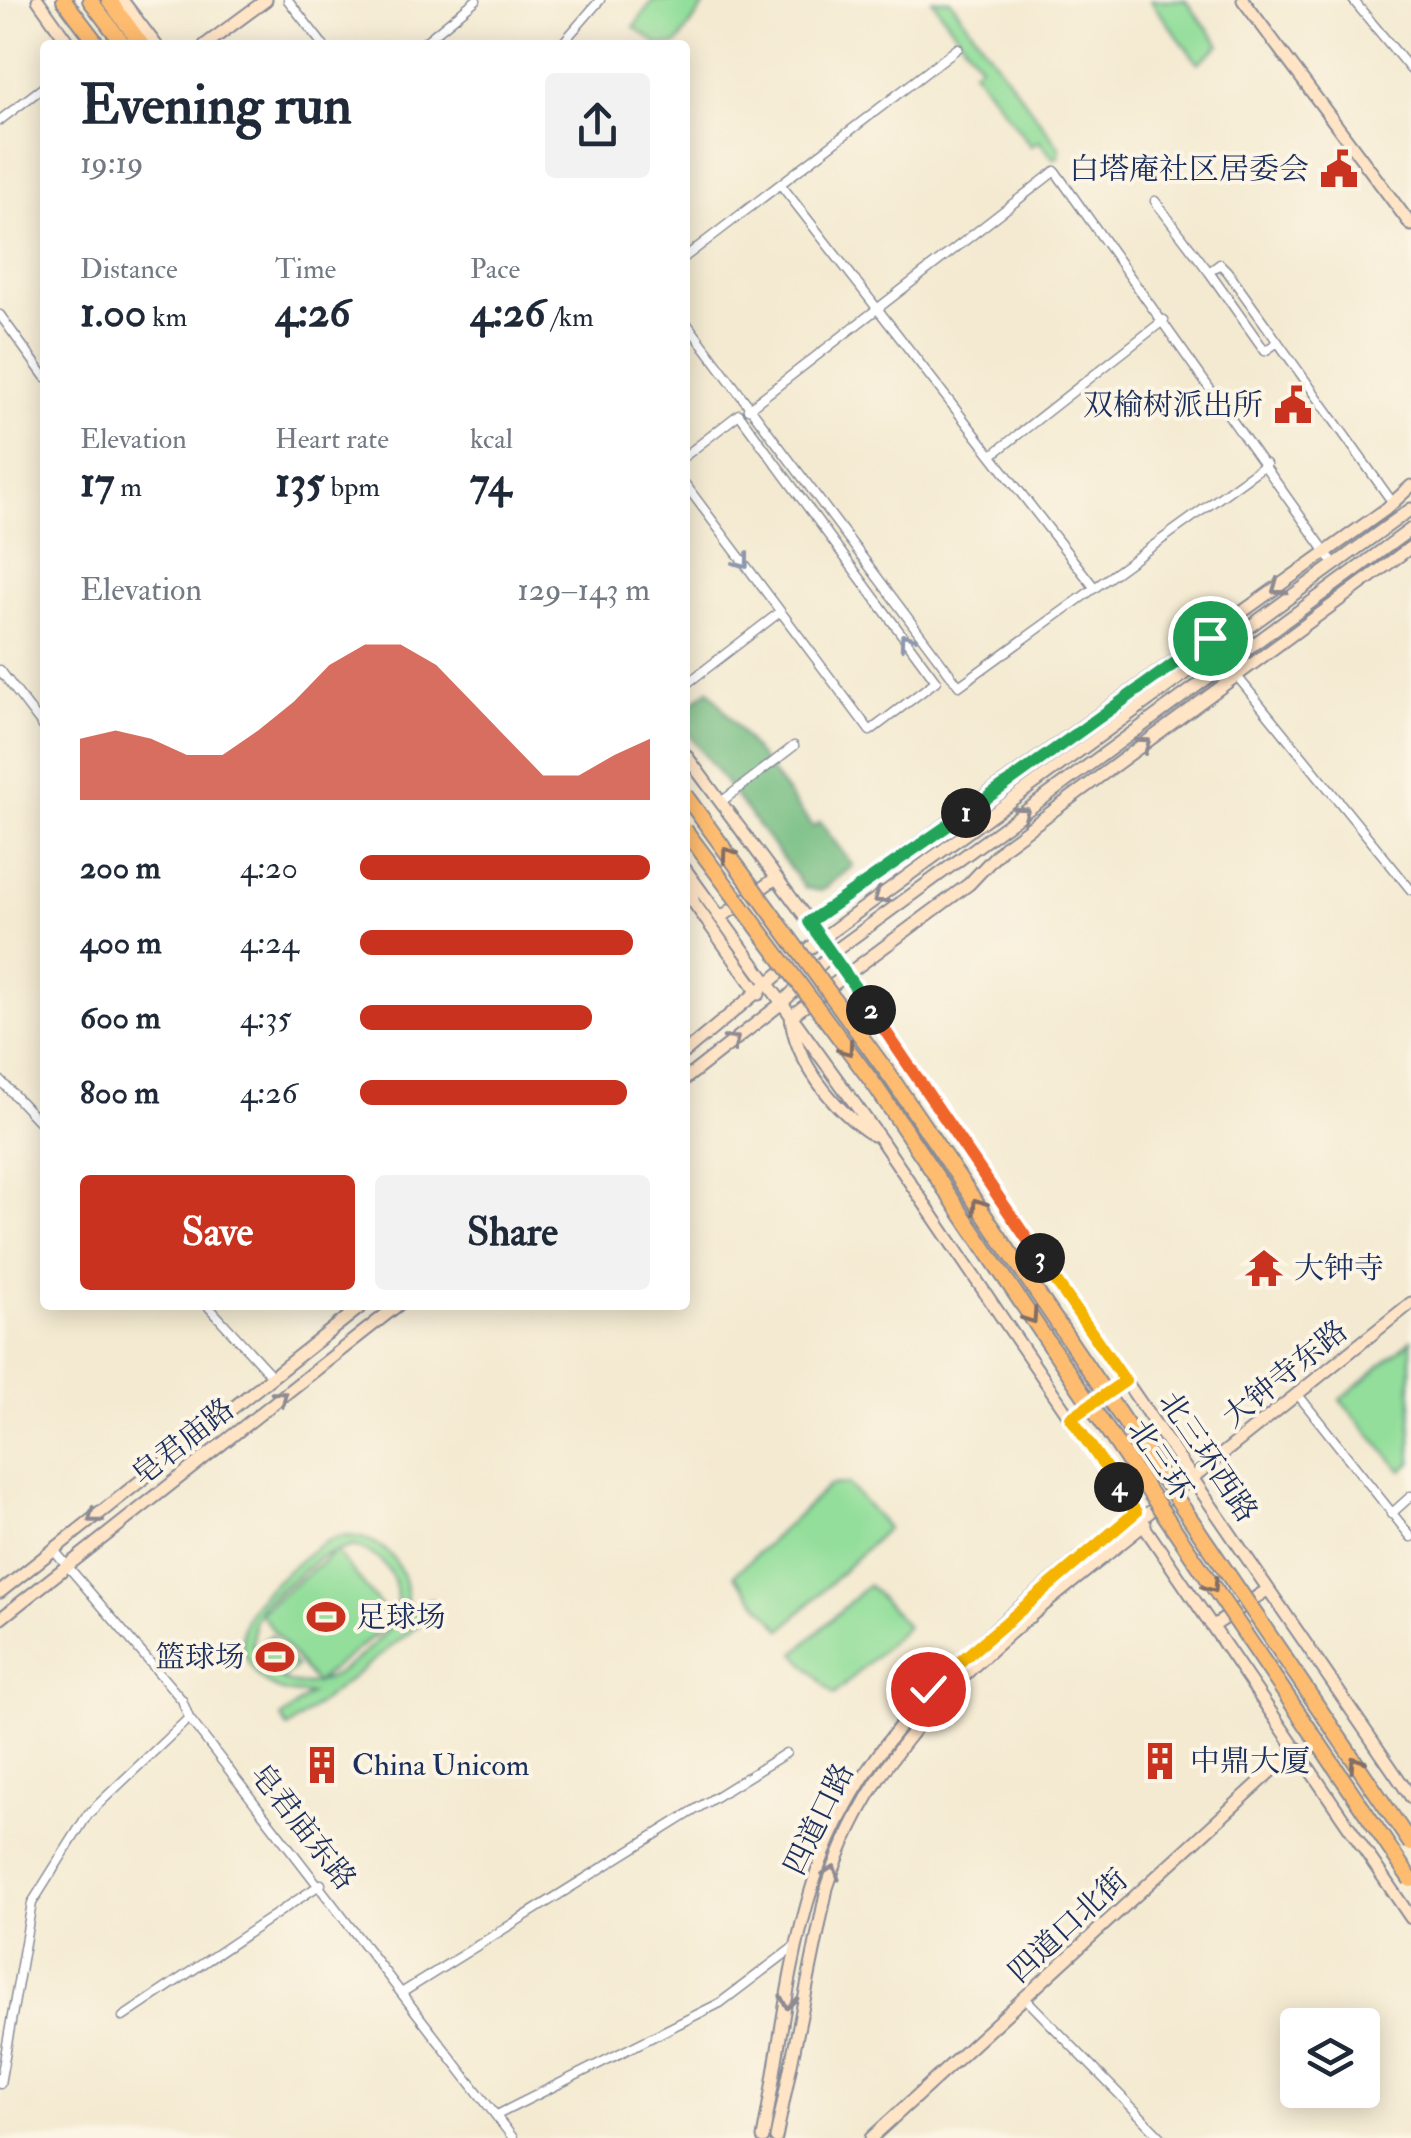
<!DOCTYPE html>
<html lang="en">
<head>
<meta charset="utf-8">
<style>
  :root { --surface:#fff; --page:#f2f2f3; --text:#1f2937; --muted:#747a83; --accent:#c8321e }
  body { margin:0; font-family:"IM FELL Double Pica","Noto Serif SC",serif; background:var(--page); color:var(--text); height:100vh; display:flex; flex-direction:column; font-size:38px; white-space:nowrap }
  * { box-sizing:border-box; margin:0 }
  p { font-size:32px; color:var(--muted) }
  .icon { flex:none; width:55px; height:55px; fill:none; stroke:currentColor; stroke-width:2; stroke-linecap:round; stroke-linejoin:round }
  .map { position:relative; flex:1; overflow:hidden }
  .sheet { position:absolute; left:40px; top:40px; width:650px; height:1270px; display:flex; flex-direction:column; background:var(--surface); border-radius:10px; box-shadow:0 5px 25px #0003 }
  .sheet>* { flex:none }
  .buttons { position:absolute; left:1280px; top:2008px; display:grid; gap:20px }
  .buttons a { display:grid; place-items:center; width:100px; height:100px; border-radius:10px; background:var(--surface); box-shadow:0 5px 25px #0003; font-size:50px }
  .pin { position:absolute; display:grid; place-items:center; width:85px; height:85px; color:#fff; margin:-42px; border:5px solid #fff; border-radius:50%; box-shadow:0 2px 10px #0007 }
  .km { position:absolute; width:50px; height:50px; margin:-25px; border-radius:50%; background:#222; color:#fff; font-size:28px; line-height:50px; text-align:center }
  .round { display:grid; place-items:center; flex:none; width:105px; height:105px; border-radius:10px; background:var(--page) }
  .overview { display:flex; align-items:center; justify-content:space-between; height:170px; padding:0 40px }
  h1 { font-size:55px; font-weight:700; line-height:75px }
  .figures { display:grid; grid-template-columns:repeat(3,1fr); gap:15px; height:170px; padding:10px 40px }
  .figures div { display:grid; align-content:center }
  .figures b { font-size:42px; font-weight:700 }
  .figures small { font-size:28px; font-weight:400 }
  .figures p { font-size:28px }
  .chart { height:280px; padding:20px 40px }
  .chart p { display:flex; justify-content:space-between }
  .chart svg { width:100%; height:180px; margin-top:10px; fill:var(--accent); opacity:.7 }
  .button { display:flex; gap:20px; margin-top:auto; padding:20px 40px }
  .button a { flex:1; height:115px; border-radius:10px; background:var(--accent); color:#fff; font-size:40px; font-weight:700; line-height:115px; text-align:center }
  .button a+a { background:var(--page); color:var(--text) }
  ul { padding:0 40px; list-style:none; font-size:32px }
  li { display:grid; grid-template-columns:160px 120px 1fr; align-items:center; height:75px }
  li i { height:25px; border-radius:12px; background:var(--accent) }
  .map>svg:first-child { display:block }
  .green { fill:#92de9a; stroke:#56867c; stroke-width:2.5; fill-rule:evenodd }
  .forest { fill:#75bd82; stroke:#487670; stroke-width:2.5 }
  .lines { fill:none; stroke-linecap:round; stroke-linejoin:round }
  .street-casing { stroke:#888c98; stroke-width:11 }
  .secondary-casing { stroke:#888c98; stroke-width:15 }
  .highway-casing { stroke:#888c98; stroke-width:18 }
  .street { stroke:#fff; stroke-width:8 }
  .secondary { stroke:#ffe4c6; stroke-width:11 }
  .highway { stroke:#febc70; stroke-width:14 }
  .highway-bridge-casing { stroke:#888c98; stroke-width:18; stroke-linecap:butt }
  .highway-bridge { stroke:#febc70; stroke-width:14 }
  .oneway { stroke:#8d97ae }
  .oneway2 { stroke:#8d8a92 }
  .oneway3 { stroke:#816e66 }
  .split-1-casing { stroke:#fff; stroke-width:20 }
  .split-2-casing { stroke:#fff; stroke-width:20 }
  .split-3-casing { stroke:#fff; stroke-width:20 }
  .split-4-casing { stroke:#fff; stroke-width:20 }
  .split-5-casing { stroke:#fff; stroke-width:20 }
  .split-1 { stroke:#22a559; stroke-width:12 }
  .split-2 { stroke:#22a559; stroke-width:12 }
  .split-3 { stroke:#f0652b; stroke-width:12 }
  .split-4 { stroke:#f5b400; stroke-width:12 }
  .split-5 { stroke:#f5b400; stroke-width:12 }
  .labels { text-anchor:middle; dominant-baseline:central; stroke-width:8; stroke-linejoin:round; paint-order:stroke }
  .poi-label { font-size:30px; fill:#1b2f5e; stroke:#fcf5e5; text-anchor:start }
  .street-label { font-size:30px; fill:#1b2f5e; stroke:#fcf5e5 }
</style>
</head>
<body>
<div class="map">
<svg width="1411" height="2138" viewBox="0 0 1411 2138">
  <rect width="100%" height="100%" fill="#fcf5e5"/>
  <filter id="ink" filterUnits="userSpaceOnUse"><feTurbulence type="fractalNoise" baseFrequency=".01" numOctaves="2"/><feDisplacementMap in="SourceGraphic" scale="20" xChannelSelector="R" yChannelSelector="G"/><feConvolveMatrix kernelMatrix="1 2 1 2 8 2 1 2 1" color-interpolation-filters="sRGB"/></filter>
  <filter id="wash" filterUnits="userSpaceOnUse"><feTurbulence type="fractalNoise" baseFrequency=".0048" numOctaves="4" result="noise"/><feDisplacementMap in="SourceGraphic" scale="40" xChannelSelector="R" yChannelSelector="G"/><feGaussianBlur stdDeviation="2.25" result="paint"/><feColorMatrix in="noise" values="0 0 0 0 0 0 0 0 0 0 0 0 0 0 0 0 0 1.4 0 .05"/><feComposite in="paint" operator="in"/></filter>
  <g filter="url(#wash)">
    <rect width="100%" height="100%" fill="#f4ead1"/>
    <path class="green" d="M653 0H708L676 45H659L634 27Z
      M932 0H950L1060 148 1058 157 1054 159 1039 141 1031 146 973 70 980 65Z
      M1150 0H1185L1220 45 1198 63Z
      M1411 1340V1463L1402 1471 1340 1400Z
      M848 1484 887 1528 782 1630 734 1575 830 1485Z
      M342 1536C389 1535 414 1574 405 1618L430 1599 439 1609 288 1728 281 1718 310 1694C289 1695 269 1690 255 1672 222 1629 258 1596 290 1569 307 1555 320 1541 342 1536ZM353 1546C389 1557 405 1586 393 1621L336 1551 259 1612 315 1683 392 1621 388 1630C360 1657 322 1698 281 1680L296 1667 271 1635 254 1648 277 1678 262 1668 252 1645 254 1622 263 1604 320 1557Z
      M868 1585 907 1626 834 1695 795 1653Z"/>
    <path class="forest" d="M709 690 813 827 820 822 853 866 821 891 805 888 685 729V708Z"/>
  </g>
  <g filter="url(#ink)">
    <g class="lines">
      <g class="street-casing">
        <path id="street" d="M288 0 323 45
          M1353 0 1411 70
          M421 45 476 0
          M561 45 600 0
          M0 120 45 86
          M781 185 1094 587
          M1155 201 1209 272
          M685 257 958 48
          M0 315 45 377
          M685 321 959 686 1266 464
          M1278 342 1265 351 1209 272 1220 264 1227 271 1393 503
          M748 409 1055 171 1335 565
          M992 455 1164 320
          M685 456 739 414 936 681 870 731 685 484
          M0 670 45 729
          M1236 675 1411 890
          M685 685 780 612
          M721 802 794 746
          M0 1080 45 1128
          M207 1305 272 1376
          M1299 1396 1411 1537
          M1391 1514 1411 1496
          M53 1549 182 1700 189 1718 513 2138
          M403 1992 786 1753
          M1026 1999 1162 2138
          M123 2017 321 1884
          M0 2084 32 1903 88 1814 189 1718
          M497 2115 720 2003 798 1944"/>
      </g>
      <g class="secondary-casing">
        <path id="secondary" d="M38 0 70 45
          M122 0 156 45
          M1243 0 1411 225
          M205 45 266 0
          M685 754 832 953 1411 1797
          M685 869 881 1140 1411 1918
          M686 873 694 903 759 994
          M749 897 820 994
          M720 918 776 878
          M809 922 1386 509 1411 486
          M791 1016 969 884 1004 847 1411 547
          M791 1016C794 1060 835 1111 873 1135
          M685 1052 821 939 1411 509
          M685 1079 782 1003 832 953 1411 529
          M1071 1417 1125 1381
          M1141 1519 1411 1303
          M0 1592 363 1305
          M0 1619 398 1305
          M1215 1625 1267 1590
          M763 2138C779 2054 787 1966 813 1884 866 1715 1007 1620 1136 1511
          M776 2138 827 1888C881 1719 1013 1631 1145 1524
          M871 2138 1297 1748"/>
      </g>
      <g class="highway-casing">
        <path id="highway" d="M64 0 98 45
          M90 0 124 45
          M109 0 142 45"/>
      </g>
      <use href="#street" class="street"/>
      <use href="#secondary" class="secondary"/>
      <use href="#highway" class="highway"/>
      <g class="highway-bridge-casing">
        <path id="highway-bridge" d="M685 795 890 1076 1411 1844
          M685 830 876 1087 1411 1880"/>
      </g>
      <use href="#highway-bridge" class="highway-bridge"/>
    </g>
    <defs><path id="oneway-chevron" d="M-2-3.5L2.5 0L-2 3.5" fill="none" stroke-width="1.6" stroke-linecap="round" stroke-linejoin="round" transform="scale(2.5)"/></defs>
    <g class="oneway">
      <use href="#oneway-chevron" transform="translate(743 562) rotate(54)"/>
      <use href="#oneway-chevron" transform="translate(906 640) rotate(-126)"/>
    </g>
    <g class="oneway2">
      <use href="#oneway-chevron" transform="translate(1278 588) rotate(144)"/>
      <use href="#oneway-chevron" transform="translate(1144 744) rotate(-36)"/>
      <use href="#oneway-chevron" transform="translate(1023 813) rotate(-36)"/>
      <use href="#oneway-chevron" transform="translate(880 897) rotate(144)"/>
      <use href="#oneway-chevron" transform="translate(733 1041) rotate(-38)"/>
      <use href="#oneway-chevron" transform="translate(281 1397) rotate(-38)"/>
      <use href="#oneway-chevron" transform="translate(94 1517) rotate(142)"/>
      <use href="#oneway-chevron" transform="translate(832 1872) rotate(-71)"/>
      <use href="#oneway-chevron" transform="translate(788 2002) rotate(100)"/>
    </g>
    <g class="oneway3">
      <use href="#oneway-chevron" transform="translate(728 854) rotate(-126)"/>
      <use href="#oneway-chevron" transform="translate(847 1049) rotate(54)"/>
      <use href="#oneway-chevron" transform="translate(978 1205) rotate(-124)"/>
      <use href="#oneway-chevron" transform="translate(1031 1317) rotate(56)"/>
      <use href="#oneway-chevron" transform="translate(1212 1586) rotate(56)"/>
      <use href="#oneway-chevron" transform="translate(1356 1763) rotate(-124)"/>
    </g>
  </g>
  <g class="lines" filter="url(#ink)">
    <g class="split-1-casing">
      <path id="split-1" d="M966 813 1210 638"/>
    </g>
    <g class="split-2-casing">
      <path id="split-2" d="M871 1010 809 922 966 813"/>
    </g>
    <g class="split-3-casing">
      <path id="split-3" d="M871 1010 1040 1258"/>
    </g>
    <g class="split-4-casing">
      <path id="split-4" d="M1040 1258 1125 1381 1071 1418 1119 1487"/>
    </g>
    <g class="split-5-casing">
      <path id="split-5" d="M928 1689 1136 1512 1119 1487"/>
    </g>
    <use href="#split-1" class="split-1"/>
    <use href="#split-2" class="split-2"/>
    <use href="#split-3" class="split-3"/>
    <use href="#split-4" class="split-4"/>
    <use href="#split-5" class="split-5"/>
  </g>
  <defs>
    <g id="civic-bare" transform="scale(3)"><path d="M-.6-6.5H3V-4.5H.6V-3L4-1V1h2V6H-6V1h2V-1L-.6-3ZM-1.2 2.5V6h2.4V2.5Z" fill="#c8321e" stroke="#fcf5e5" stroke-width="2.5" paint-order="stroke"/></g>
    <g id="temple-bare" transform="scale(3)"><path d="M0-6L5-2H3V0L6.5 2.5H4V6H1.5V3h-3V6H-4V2.5H-6.5L-3 0V-2H-5Z" fill="#c8321e" stroke="#fcf5e5" stroke-width="2.5" paint-order="stroke"/></g>
    <g id="stadium-bare" transform="scale(3)"><path d="M0-5a6.5 5 0 1 0 0 10a6.5 5 0 1 0 0-10ZM-3.5-1.8h7v3.6h-7Z" fill="#c8321e" stroke="#fcf5e5" stroke-width="2.5" paint-order="stroke"/></g>
    <g id="building-bare" transform="scale(3)"><path d="M-4-6H4V6H1V3H-1V6H-4ZM-2.5-4.3h1.7v1.8h-1.7ZM.8-4.3h1.7v1.8H.8ZM-2.5-1h1.7V.8h-1.7ZM.8-1h1.7V.8H.8Z" fill="#c8321e" stroke="#fcf5e5" stroke-width="2.5" paint-order="stroke"/></g>
  </defs>
  <g fill-rule="evenodd">
    <use href="#civic-bare" x="1339" y="169"/>
    <use href="#civic-bare" x="1293" y="405"/>
    <use href="#temple-bare" x="1264" y="1268"/>
    <use href="#stadium-bare" x="326" y="1617"/>
    <use href="#stadium-bare" x="275" y="1657"/>
    <use href="#building-bare" x="1160" y="1761"/>
    <use href="#building-bare" x="322" y="1765"/>
  </g>
  <g class="labels">
    <g class="poi-label">
      <text x="1309" y="169" text-anchor="end">白塔庵社区居委会</text>
      <text x="1263" y="405" text-anchor="end">双榆树派出所</text>
      <text x="1294" y="1268">大钟寺</text>
      <text x="356" y="1617">足球场</text>
      <text x="245" y="1657" text-anchor="end">篮球场</text>
      <text x="1190" y="1761">中鼎大厦</text>
      <text x="352" y="1765">China Unicom</text>
    </g>
    <g class="street-label">
      <text transform="translate(1285 1374) rotate(-39)">大钟寺东路</text>
      <text transform="translate(183 1442) rotate(-38)">皂君庙路</text>
      <text transform="translate(1208 1457) rotate(56)">北三环西路</text>
      <text transform="translate(1160 1460) rotate(56)">北三环</text>
      <text transform="translate(819 1819) rotate(-64)">四道口路</text>
      <text transform="translate(303 1827) rotate(52)">皂君庙东路</text>
      <text transform="translate(1068 1926) rotate(-43)">四道口北街</text>
    </g>
  </g>
</svg>
<div class="buttons">
<a><svg class="icon" aria-label="layers" viewBox="0 0 24 24"><path d="M12 4l9 5-9 5-9-5zM3 14l9 5 9-5"/></svg></a>
</div>
<div class="pin" style="left:1210px;top:638px;background:#1e9e55"><svg class="icon" aria-label="arrive" viewBox="0 0 24 24"><path d="M6 21V4h12l-3 4 3 4H6"/></svg></div>
<div class="pin" style="left:928px;top:1689px;background:#d93025"><svg class="icon" aria-label="check" viewBox="0 0 24 24"><path d="M5 12l5 5 9-10"/></svg></div>
<b class="km" style="left:966px;top:813px">1</b>
<b class="km" style="left:871px;top:1010px">2</b>
<b class="km" style="left:1040px;top:1258px">3</b>
<b class="km" style="left:1119px;top:1487px">4</b>
<section class="sheet">
<div class="overview"><div><h1>Evening run</h1><p>19:19</p></div><a class="round"><svg class="icon" aria-label="share" viewBox="0 0 24 24"><path d="M12 15V3M7 8l5-5 5 5M5 13v7h14v-7"/></svg></a></div>
<div class="figures">
<div><p>Distance</p><b>1.00<small> km</small></b></div>
<div><p>Time</p><b>4:26</b></div>
<div><p>Pace</p><b>4:26<small> /km</small></b></div>
</div>
<div class="figures">
<div><p>Elevation</p><b>17<small> m</small></b></div>
<div><p>Heart rate</p><b>135<small> bpm</small></b></div>
<div><p>kcal</p><b>74</b></div>
</div>
<div class="chart"><p><span>Elevation</span>129–143 m</p>
<svg viewBox="0 0 160 44" preserveAspectRatio="none"><path d="M0 44V29L10 27L20 29L30 33L40 33L50 27L60 20L70 11L80 6L90 6L100 11L110 20L120 29L130 38L140 38L150 33L160 29V44z"/></svg>
</div>
<ul>
<li><b>200 m</b>4:20<i style="width:100%"></i></li>
<li><b>400 m</b>4:24<i style="width:94%"></i></li>
<li><b>600 m</b>4:35<i style="width:80%"></i></li>
<li><b>800 m</b>4:26<i style="width:92%"></i></li>
</ul>
<div class="button"><a>Save</a><a>Share</a></div>
</section>
</div>
</body>
</html>
